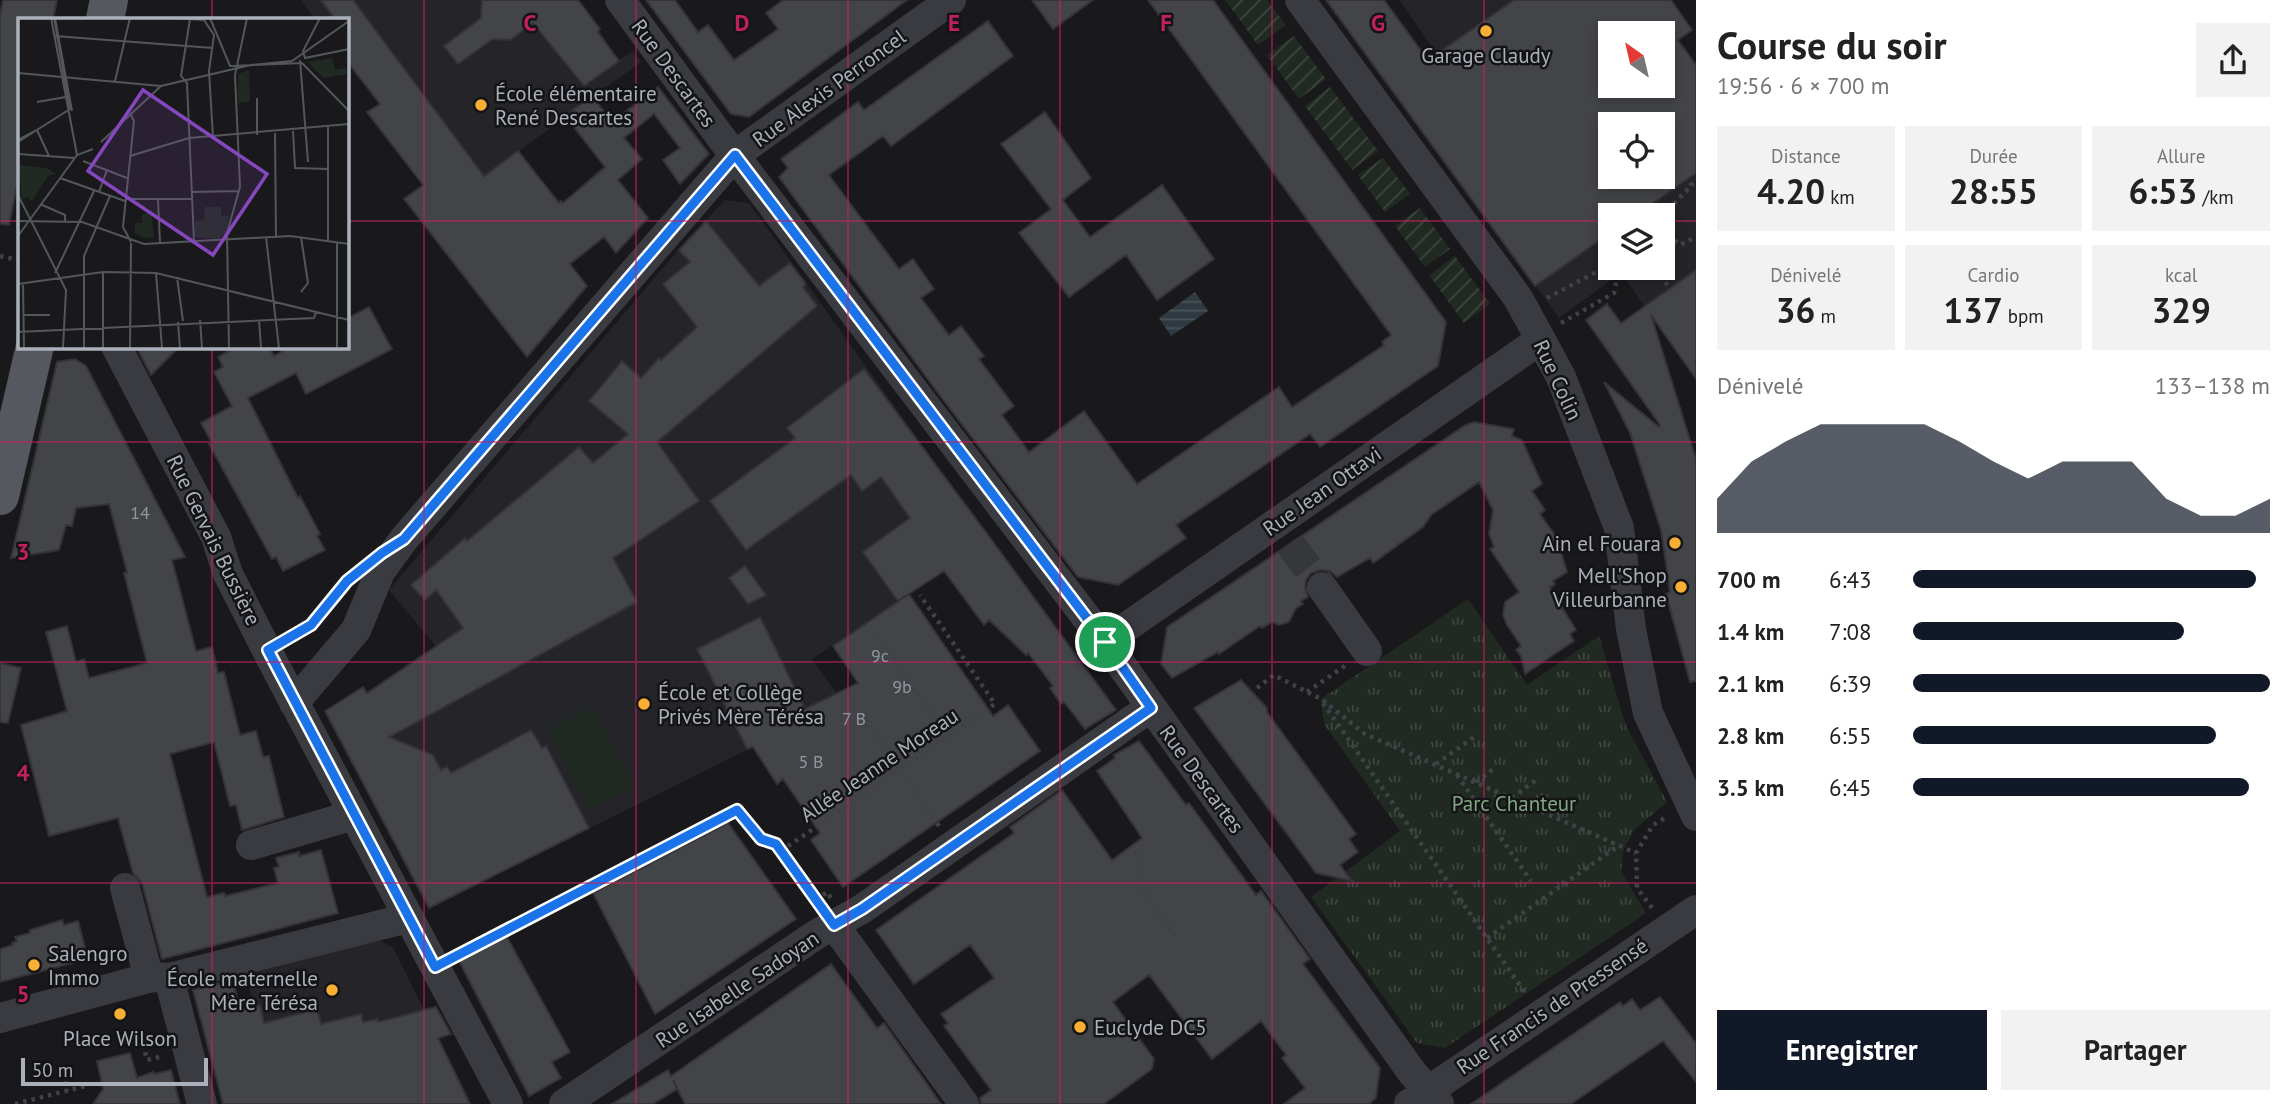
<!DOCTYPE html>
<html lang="fr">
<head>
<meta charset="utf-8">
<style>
  :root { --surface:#fff; --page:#f2f2f2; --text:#222; --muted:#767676; --accent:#111827 }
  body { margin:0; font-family:"PT Sans",sans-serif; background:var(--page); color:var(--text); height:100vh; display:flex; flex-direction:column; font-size:26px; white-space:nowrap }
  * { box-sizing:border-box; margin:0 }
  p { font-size:23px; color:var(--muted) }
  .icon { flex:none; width:38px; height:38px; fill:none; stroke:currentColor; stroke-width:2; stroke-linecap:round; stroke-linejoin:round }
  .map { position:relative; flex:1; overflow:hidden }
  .drawer { display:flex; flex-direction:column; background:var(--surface); width:595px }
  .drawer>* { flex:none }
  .needle { width:46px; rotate:326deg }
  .buttons { position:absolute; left:1598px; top:21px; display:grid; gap:14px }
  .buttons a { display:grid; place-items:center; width:77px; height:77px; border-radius:0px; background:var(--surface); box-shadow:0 4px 10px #0003; font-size:35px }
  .scale { position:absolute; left:21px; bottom:18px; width:187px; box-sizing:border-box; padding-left:7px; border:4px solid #abb1bb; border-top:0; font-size:19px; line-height:24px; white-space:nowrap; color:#abb1bb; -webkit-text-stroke:5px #141416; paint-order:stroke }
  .pin { position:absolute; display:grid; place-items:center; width:60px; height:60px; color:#fff; margin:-30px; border:4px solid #fff; border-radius:50%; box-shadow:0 2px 7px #0007 }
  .round { display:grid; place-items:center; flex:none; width:74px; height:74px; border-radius:0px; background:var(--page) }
  .head { display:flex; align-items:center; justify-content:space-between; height:119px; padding:0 21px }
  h1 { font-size:38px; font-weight:700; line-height:52px }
  .figures { display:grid; grid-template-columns:repeat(3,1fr); gap:10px; height:119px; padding:7px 21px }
  .figures div { display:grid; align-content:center; border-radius:0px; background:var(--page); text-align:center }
  .figures b { font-size:35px; font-weight:700 }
  .figures small { font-size:19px; font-weight:400 }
  .figures p { font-size:19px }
  .chart { height:196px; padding:14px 21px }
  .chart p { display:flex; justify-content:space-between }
  .chart svg { width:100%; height:126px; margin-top:7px; fill:var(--accent); opacity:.7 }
  .cta { display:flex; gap:14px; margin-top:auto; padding:14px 21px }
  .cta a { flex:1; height:80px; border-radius:0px; background:var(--accent); color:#fff; font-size:28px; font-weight:700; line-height:80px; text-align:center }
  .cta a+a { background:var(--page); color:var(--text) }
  ul { padding:0 21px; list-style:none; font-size:23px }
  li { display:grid; grid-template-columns:112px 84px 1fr; align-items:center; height:52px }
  li i { height:18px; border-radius:9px; background:var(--accent) }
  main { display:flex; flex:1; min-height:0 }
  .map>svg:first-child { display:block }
  .built { fill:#252529; fill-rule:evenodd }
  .grass { fill:#212a22 }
  .park { fill:url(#park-tufts) }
  .garden { fill:url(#garden-furrows) }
  .water { fill:url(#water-rules) }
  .building { fill:#434448; stroke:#333338; stroke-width:2; fill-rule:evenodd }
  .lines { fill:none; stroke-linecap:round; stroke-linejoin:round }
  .minor-tunnel { stroke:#36373b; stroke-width:30; stroke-dasharray:30 15; stroke-linecap:butt }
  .path { stroke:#404248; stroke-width:4.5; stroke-dasharray:3.5 5; stroke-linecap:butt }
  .minor { stroke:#3a3b41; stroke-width:30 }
  .major { stroke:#565860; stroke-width:38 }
  .route-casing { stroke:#fff; stroke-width:14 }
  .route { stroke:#1a73e8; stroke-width:9 }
  .grid { fill:none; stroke:#c12060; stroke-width:2; stroke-opacity:0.55 }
  .poi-dot { fill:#f9af34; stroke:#141416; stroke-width:2.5 }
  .labels { text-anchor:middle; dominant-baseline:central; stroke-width:5; stroke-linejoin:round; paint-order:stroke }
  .number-label { font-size:18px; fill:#91969e }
  .poi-label { font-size:21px; fill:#abb1bb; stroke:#141416; text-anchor:start }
  .street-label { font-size:21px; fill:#abb1bb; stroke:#141416 }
  .park-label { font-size:21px; fill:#82a782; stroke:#141416 }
  .inset-road { fill:none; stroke:#53565b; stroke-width:2 }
  .view { fill:#8547be; fill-opacity:0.15; stroke:#8547be; stroke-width:3.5 }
  .inset-edge { fill:none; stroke:#abb1bb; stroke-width:3.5 }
  .grid-label { font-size:23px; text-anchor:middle; font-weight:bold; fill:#c12060; stroke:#141416; stroke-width:5; stroke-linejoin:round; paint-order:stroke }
</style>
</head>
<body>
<main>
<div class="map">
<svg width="1696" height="1104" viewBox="0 0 1696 1104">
  <defs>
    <pattern id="park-tufts" width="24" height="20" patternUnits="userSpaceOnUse" patternTransform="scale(1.75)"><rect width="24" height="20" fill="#212a22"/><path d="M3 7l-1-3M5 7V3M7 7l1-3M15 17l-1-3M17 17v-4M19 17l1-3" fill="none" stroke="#3f4640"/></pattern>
    <pattern id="garden-furrows" width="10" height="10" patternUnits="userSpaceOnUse" patternTransform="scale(1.75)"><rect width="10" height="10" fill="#212a22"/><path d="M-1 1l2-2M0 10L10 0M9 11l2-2" fill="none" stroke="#3f4640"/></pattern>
    <pattern id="water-rules" width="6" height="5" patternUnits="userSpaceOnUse" patternTransform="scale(1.75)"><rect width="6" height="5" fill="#2e3940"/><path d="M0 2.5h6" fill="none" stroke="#4a535a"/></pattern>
  </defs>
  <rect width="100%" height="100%" fill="#19191b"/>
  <path class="built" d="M301 0H578L600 29 594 35 618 61 633 51 641 62 453 199 346 19H315Z
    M1399 0H1650L1696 65V379L1621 273 1559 318 1535 285 1579 255ZM1610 33H1662V86H1610ZM1610 124H1662V177H1610ZM1610 215H1662V268H1610Z
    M725 200 749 203 990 540 812 659 843 702 429 908 350 758 636 601 613 558 448 661 389 590 679 249Z
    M379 939 394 949 424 1010 384 1020 377 1019 363 1022 361 1014 321 1024 316 1009 264 1023 260 1006 254 1007 246 975Z"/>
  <path class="grass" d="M593 706 635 787 588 810 547 729Z"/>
  <path class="park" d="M1468 599 1527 685 1599 636 1626 726 1667 802 1635 829 1624 848 1621 871 1646 913 1445 1048 1417 1043 1311 897 1400 831 1324 724 1321 699Z"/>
  <path class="garden" d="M1225 0H1267L1286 25 1258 45Z
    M1294 36 1326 79 1299 99 1267 55Z
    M1330 87 1378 151 1352 170 1305 106Z
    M1383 158 1410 194 1385 212 1358 175Z
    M1420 208 1450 249 1425 267 1395 226Z
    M1455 256 1490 304 1464 323 1429 275Z"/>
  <path class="water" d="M1195 292 1208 311 1171 336 1159 318Z"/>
  <path class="building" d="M3 0H57L53 19H19V176L9 225 0 224V15Z
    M321 0H353L484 176 518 151 559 203 561 201 563 203 605 167 565 116 592 96 612 122 658 87 709 154 680 184 663 160 680 148 654 114 624 138 642 159 618 180 648 218 616 253 604 237 570 264 587 286 527 357 404 199 423 185 367 112 380 104 346 60V19H335Z
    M482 0H578L600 29 598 32 619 61 584 86 533 23 510 40 493 39 458 64 444 46 481 18Z
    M646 0H675L698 32 708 25 734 60 778 29 766 13 783 0H907L749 117 731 114Z
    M1032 0H1093L1053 29Z
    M1148 0H1213L1446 322 1438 366 1320 447 1310 434 1284 452 1176 525 1186 538 1118 585 1078 577 938 393 779 177 788 168 781 159 858 102 864 110 988 21 1013 56 891 146 883 136 829 175 899 269 913 259 934 289 921 298 949 335 961 326 984 356 979 359 1014 406 1002 415 1029 452 1084 411 1137 484 1279 387 1292 407 1384 345 1382 342 1391 335Z
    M1326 0H1384L1428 60 1514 0H1671L1692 30 1678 40 1696 65V173L1636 215H1610V233L1535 286ZM1610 33H1662V86H1610ZM1610 124H1662V177H1610Z
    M1045 112 1091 178 1063 200 1090 237 1162 185 1214 259 1157 300 1126 255 1069 297 1019 233 1051 209 1001 144Z
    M706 221 759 286 790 263 806 284 803 287 817 306 657 442 699 501 613 558 637 602 389 737 433 755 441 770 447 766 451 773 531 730 542 748 546 746 589 828 429 908 325 711 363 687 367 693 463 628 436 590 425 600 411 585 465 538 467 541 579 447 593 463 628 434 589 401 622 361 641 378 659 358 661 360 697 327 663 284 690 262 679 250Z
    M1696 270V379L1651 315 1696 459V681L1690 682 1666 594 1670 592 1661 530 1630 433 1604 382 1659 427 1660 425 1586 320 1607 304 1621 323Z
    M369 307 392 349 306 394 296 373 248 398 298 498 300 496 320 534 317 536 325 550 283 571 276 557 272 559 209 444 212 443 201 423 232 406 214 372 223 367 218 357 238 346H268L274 356 291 346H346V319Z
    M136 346H180L151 375Z
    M75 359 86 366 185 557 172 560 196 651 212 647 218 673 224 672 240 735 256 731 263 757 269 756 284 817 242 830 236 805 230 806 214 742 170 754 207 897 224 893 225 896 278 883 274 868 279 867 276 858 299 852V856L321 850 338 913 162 959 142 883 133 873 118 818 49 836 21 725 67 711 46 632 67 626 76 662 84 659 89 678 147 663 124 573 127 572 109 504 76 508 72 526 66 525 59 550 11 558 57 362Z
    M864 369 991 539 1116 710 1085 729 1064 702 1061 704 1050 688 1053 686 1028 653 1026 655 989 620 984 625 944 571 898 601 863 552 910 518 881 477 862 491 851 475 746 550 710 501 795 438 787 428Z
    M1474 422 1514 429 1512 436 1522 440 1542 484 1532 491 1545 510 1540 514 1557 538 1567 572 1553 581 1555 584 1550 588 1576 630 1570 634 1574 641 1525 674 1521 656 1516 650 1521 646 1507 625 1503 615 1505 602 1519 592 1490 549 1494 547 1489 534 1493 510 1479 482 1431 515 1423 527 1373 563 1370 558 1337 577 1330 571 1321 570 1311 573 1306 580 1305 588 1308 597 1301 601 1303 604 1296 608 1289 622 1279 625 1272 622 1262 628 1260 626 1219 654 1218 652 1172 678 1161 664 1167 627 1464 426Z
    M745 566 766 595 748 604 729 578Z
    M909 594 993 716 1008 705 1040 751 843 887 811 840 820 833 783 779 777 784 753 747 747 749 697 649 760 617 805 709 858 683 833 646Z
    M0 663 21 668 8 723 0 722Z
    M1241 680 1267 708V712L1356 834 1349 839 1358 852 1340 865 1352 881 1316 873 1194 708Z
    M1139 741 1186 805 1189 803 1256 895 1261 891 1310 959 1303 964 1380 1068 1376 1098 1369 1104H1284L1305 1088 1282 1058 1286 1055 1261 1021 1212 1059 1149 975 1113 1002 1154 1059 1152 1069 1104 1104H981L980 1098 991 1090 944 1026 948 1023 941 1014 994 978 970 945 914 984 876 930 1014 833 1010 827 1062 790 1112 860 1142 838 1097 771 1115 758 1114 755Z
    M728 823 796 919 655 1014 593 893Z
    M62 920 64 925 78 921 88 959 0 982V949L13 945 12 943 17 941 15 937 30 933V930Z
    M507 937 570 1052 552 1062 561 1078 529 1096 459 961Z
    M831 964 877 1028 884 1023 941 1104H685L673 1080 677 1089 653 1104H612L668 1070 671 1076Z
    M233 980 240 1010 260 1005 264 1023 317 1009 321 1024 361 1014 363 1022 378 1019V1022L436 1007 451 1034 438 1038 470 1104H223L193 990Z
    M1660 997 1696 1043V1082L1663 1041 1571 1104H1471L1620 1002 1623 1006 1632 999 1640 1010Z
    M130 1053 137 1078 153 1072 154 1074 171 1070 180 1104H93L103 1089 97 1061Z"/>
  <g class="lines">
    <path class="minor-tunnel" d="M1290 544 1322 587"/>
    <path class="path" d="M1662 216 1692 185 1688 179
      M1662 229 1680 245 1696 237
      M0 256 19 260
      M1656 268 1670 289
      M1628 272 1636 268
      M1547 298 1604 268 1616 278
      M1561 323 1614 293 1619 268
      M874 631 948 737
      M289 639 311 625 344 584
      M1257 688 1274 675 1321 699 1365 734 1636 853
      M1307 692 1346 665
      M1323 703 1526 994
      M859 712 939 826
      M1436 764 1477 735
      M1457 775 1531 881
      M1476 782 1493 769
      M1512 798 1536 780
      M781 851 995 704 920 595
      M1135 852 1139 858 1141 889 1177 937
      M816 900 827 892 831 898
      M1652 908 1637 888 1636 853 1653 825 1668 816
      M1487 938 1618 846
      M457 955 737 810 761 839 776 844 820 905
      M143 1044 147 1060 163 1056
      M60 1065 67 1091
      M15 1104 89 1085"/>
    <path class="minor" d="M620 0 719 135 1105 642 1411 1071 1439 1104
      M1300 0 1518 298 1561 377 1619 528 1631 629 1648 713 1696 816
      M116 346 216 537 228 574 276 668 508 1104
      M1322 587 1367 651
      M1105 642 1540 340
      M294 703 356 630 380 572 404 539 735 155 951 0
      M251 845 354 815
      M125 888 149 978
      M834 925 964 1104
      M169 978 202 1104
      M0 1018 152 977 169 978 408 918
      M564 1104 817 934 862 909 1151 707
      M1409 1104 1696 910"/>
    <path class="major" d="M105 19 109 0
      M0 496 35 346"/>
  </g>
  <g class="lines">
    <g class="route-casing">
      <path id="route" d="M735 155 1105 642 1151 708 862 909 834 925 776 844 761 839 737 810 435 967 268 650 311 625 347 581 382 553 404 539Z"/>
    </g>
    <use href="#route" class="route"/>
  </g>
  <path class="grid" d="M212 0V19M424 0V1104M636 0V1104M848 0V1104M1060 0V1104M1272 0V1104M1484 0V1104M0 221H19M346 221H1610M1662 221H1696M212 346V1104M0 442H1696M0 662H1696M0 883H1696"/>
  <g class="poi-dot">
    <circle cx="1486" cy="31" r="7"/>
    <circle cx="481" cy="105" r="7"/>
    <circle cx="1675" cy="543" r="7"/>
    <circle cx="1681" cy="587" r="7"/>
    <circle cx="644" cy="704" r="7"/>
    <circle cx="34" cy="965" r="7"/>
    <circle cx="332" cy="990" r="7"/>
    <circle cx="120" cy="1014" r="7"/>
    <circle cx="1080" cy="1027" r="7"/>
  </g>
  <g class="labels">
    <g class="number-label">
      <text x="140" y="512">14</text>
      <text x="880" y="655">9c</text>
      <text x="902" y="686">9b</text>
      <text x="854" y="718">7 B</text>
      <text x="811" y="761">5 B</text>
    </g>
    <g class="poi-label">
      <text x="1486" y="55" text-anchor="middle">Garage Claudy</text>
      <text x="495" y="93">École élémentaire<tspan x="495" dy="24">René Descartes</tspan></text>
      <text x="1661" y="543" text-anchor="end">Ain el Fouara</text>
      <text x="1667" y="575" text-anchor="end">Mell'Shop<tspan x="1667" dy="24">Villeurbanne</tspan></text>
      <text x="658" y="692">École et Collège<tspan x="658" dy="24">Privés Mère Térésa</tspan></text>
      <text x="48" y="953">Salengro<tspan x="48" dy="24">Immo</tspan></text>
      <text x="318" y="978" text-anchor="end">École maternelle<tspan x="318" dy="24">Mère Térésa</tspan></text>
      <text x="1094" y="1027">Euclyde DC5</text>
      <text x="120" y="1038" text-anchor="middle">Place Wilson</text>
    </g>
    <g class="street-label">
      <text transform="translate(674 73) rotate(54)">Rue Descartes</text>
      <text transform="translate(829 88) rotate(-36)">Rue Alexis Perroncel</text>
      <text transform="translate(1558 380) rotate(65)">Rue Colin</text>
      <text transform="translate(1322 491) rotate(-35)">Rue Jean Ottavi</text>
      <text transform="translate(214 540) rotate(64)">Rue Gervais Bussière</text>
      <text transform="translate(879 765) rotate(-34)">Allée Jeanne Moreau</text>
      <text transform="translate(1202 779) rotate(54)">Rue Descartes</text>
      <text transform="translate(737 989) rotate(-34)">Rue Isabelle Sadoyan</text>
      <text transform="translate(1552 1006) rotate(-34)">Rue Francis de Pressensé</text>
    </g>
    <g class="park-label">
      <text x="1514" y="803">Parc Chanteur</text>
    </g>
  </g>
  <g transform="translate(18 18)">
    <rect width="331" height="331" fill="#19191b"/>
    <path d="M314 40 317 52 328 50 329 56 305 60 290 44ZM231 52 232 83 220 85V56ZM1 147 29 150 38 156 30 158 14 183 9 179 4 182ZM187 189H203V198H211L208 214 201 221 177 219V203L186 202Z" fill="#212a22"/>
    <path d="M133 195 136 219 126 220 117 215V205H124V196Z" fill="#212a22"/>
    <path class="inset-road" d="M33 0 59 137M37 0 54 93M152 0 186 2 196 17 191 53 195 119M192 0 212 48 284 45 331 93M302 0 285 33 287 40 331 31M172 1 163 58 169 65 176 223M37 18 195 30M282 42 290 144M0 55 143 68M97 63 112 0M239 80V117M19 84 48 79M112 95 116 103 105 209 113 224M310 109V222M275 113 277 150 310 151M257 115 258 219M0 122 19 112 31 138M0 124 52 91 36 0M83 124 143 68 233 47 274 43 331 3M0 136 57 140M112 138 171 120 331 106M65 143 109 160M42 160 107 183M81 174 89 152M174 174 221 173M0 177 48 272 45 330M107 181H174M140 181 142 225M22 186 47 197V204M0 203 64 204 126 226 272 218 331 226M0 218 59 137 75 131M248 219 261 330M283 219 290 265 283 274M85 254V330M37 255 76 173M138 255 144 330M159 259 165 303M5 265 6 330M0 266 85 254 138 255 331 302M5 297H32M182 302 184 330M241 302 243 330M160 304 162 330M0 314 296 300 298 294M66 330V238L92 178M112 330 113 225M211 330 209 215 222 169 217 57 229 0M319 330V224"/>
    <path class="view" d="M125 72 249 156 195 237 70 153Z"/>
    <rect width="331" height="331" class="inset-edge"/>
  </g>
  <g class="grid-label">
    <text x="530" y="31">C</text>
    <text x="742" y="31">D</text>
    <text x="954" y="31">E</text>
    <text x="1166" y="31">F</text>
    <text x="1378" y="31">G</text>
    <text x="23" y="560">3</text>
    <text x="23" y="781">4</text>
    <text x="23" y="1002">5</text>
  </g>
</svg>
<div class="buttons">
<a><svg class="needle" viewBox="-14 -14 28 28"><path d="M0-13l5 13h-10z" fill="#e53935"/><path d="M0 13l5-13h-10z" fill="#767676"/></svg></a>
<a><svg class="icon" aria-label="locate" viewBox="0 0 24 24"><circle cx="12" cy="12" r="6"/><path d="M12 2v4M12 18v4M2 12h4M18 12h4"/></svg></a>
<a><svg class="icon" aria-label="layers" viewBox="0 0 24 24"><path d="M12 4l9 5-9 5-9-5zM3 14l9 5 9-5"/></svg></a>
</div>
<div class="scale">50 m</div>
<div class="pin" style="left:1105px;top:642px;background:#1e9e55"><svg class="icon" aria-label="arrive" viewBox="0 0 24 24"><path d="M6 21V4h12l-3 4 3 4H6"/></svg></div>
</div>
<section class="drawer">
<div class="head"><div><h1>Course du soir</h1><p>19:56 · 6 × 700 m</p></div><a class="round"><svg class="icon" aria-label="share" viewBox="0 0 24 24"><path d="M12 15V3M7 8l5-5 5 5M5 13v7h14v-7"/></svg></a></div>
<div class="figures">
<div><p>Distance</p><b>4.20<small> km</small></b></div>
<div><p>Durée</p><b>28:55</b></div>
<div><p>Allure</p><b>6:53<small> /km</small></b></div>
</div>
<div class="figures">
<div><p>Dénivelé</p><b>36<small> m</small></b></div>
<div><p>Cardio</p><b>137<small> bpm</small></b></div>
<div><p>kcal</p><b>329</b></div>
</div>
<div class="chart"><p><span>Dénivelé</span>133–138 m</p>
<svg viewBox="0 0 160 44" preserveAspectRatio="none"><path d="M0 44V32L10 19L20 12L30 6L40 6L50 6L60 6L70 12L80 19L90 25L100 19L110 19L120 19L130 32L140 38L150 38L160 32V44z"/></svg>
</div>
<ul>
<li><b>700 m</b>6:43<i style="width:96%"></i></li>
<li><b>1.4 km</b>7:08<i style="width:76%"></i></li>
<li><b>2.1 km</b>6:39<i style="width:100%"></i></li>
<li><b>2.8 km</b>6:55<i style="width:85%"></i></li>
<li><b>3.5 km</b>6:45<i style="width:94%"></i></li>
</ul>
<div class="cta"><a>Enregistrer</a><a>Partager</a></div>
</section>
</main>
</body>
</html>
